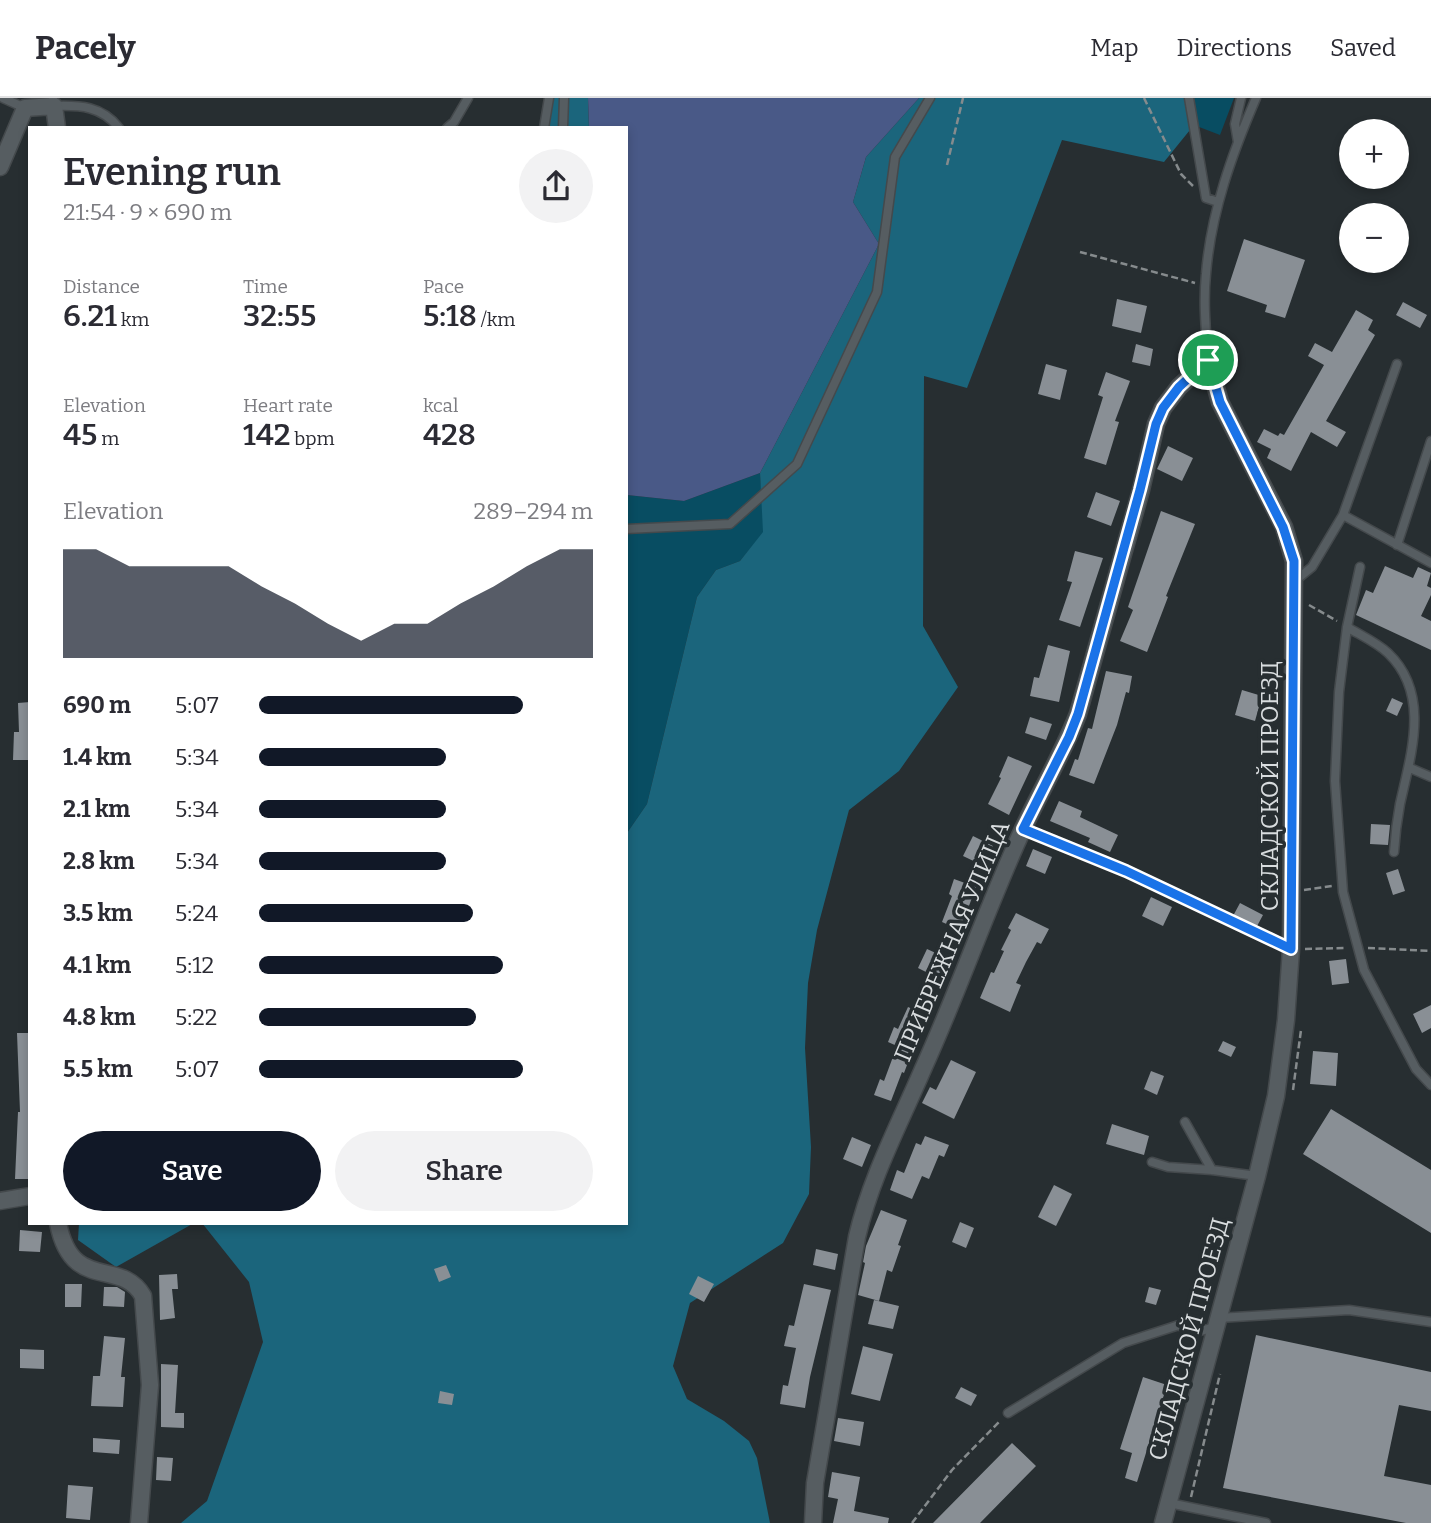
<!DOCTYPE html>
<html lang="en">
<head>
<meta charset="utf-8">
<style>
  :root { --surface:#fff; --page:#f2f2f3; --text:#2b2b33; --muted:#7c7c81; --line:#e1e1e2; --accent:#111827 }
  body { margin:0; font-family:Bitter,serif; background:var(--page); color:var(--text); height:100vh; display:flex; flex-direction:column; font-size:26px; white-space:nowrap }
  * { box-sizing:border-box; margin:0 }
  p { font-size:23px; color:var(--muted) }
  .icon { flex:none; width:38px; height:38px; fill:none; stroke:currentColor; stroke-width:2; stroke-linecap:round; stroke-linejoin:round }
  .map { position:relative; flex:1; overflow:hidden }
  .panel { position:absolute; left:28px; top:28px; width:600px; height:1099px; display:flex; flex-direction:column; background:var(--surface); border-radius:0px; box-shadow:0 4px 10px #0003 }
  .panel>* { flex:none }
  .controls { position:absolute; left:1339px; top:21px; display:grid; gap:14px }
  .controls a { display:grid; place-items:center; width:70px; height:70px; border-radius:50%; background:var(--surface); box-shadow:0 4px 10px #0003; font-size:35px }
  .pin { position:absolute; display:grid; place-items:center; width:60px; height:60px; color:#fff; margin:-30px; border:4px solid #fff; border-radius:50%; box-shadow:0 2px 7px #0007 }
  .round { display:grid; place-items:center; flex:none; width:74px; height:74px; border-radius:37px; background:var(--page) }
  .head { display:flex; align-items:center; justify-content:space-between; height:119px; padding:0 35px }
  h1 { font-size:38px; font-weight:600; line-height:52px }
  .figures { display:grid; grid-template-columns:repeat(3,1fr); gap:10px; height:119px; padding:7px 35px }
  .figures div { display:grid; align-content:center }
  .figures b { font-size:30px; font-weight:600 }
  .figures small { font-size:19px; font-weight:400 }
  .figures p { font-size:19px }
  .chart { height:196px; padding:14px 35px }
  .chart p { display:flex; justify-content:space-between }
  .chart svg { width:100%; height:126px; margin-top:7px; fill:var(--accent); opacity:.7 }
  .cta { display:flex; gap:14px; margin-top:auto; padding:14px 35px }
  .cta a { flex:1; height:80px; border-radius:42px; background:var(--accent); color:#fff; font-size:28px; font-weight:600; line-height:80px; text-align:center }
  .cta a+a { background:var(--page); color:var(--text) }
  ul { padding:0 35px; list-style:none; font-size:23px }
  li { display:grid; grid-template-columns:112px 84px 1fr; align-items:center; height:52px }
  li i { height:18px; border-radius:9px; background:var(--accent) }
  header { display:flex; align-items:center; gap:42px; box-sizing:border-box; height:98px; padding:0 35px; background:var(--surface); border-bottom:2px solid var(--line) }
  header strong { font-size:33px }
  nav { display:flex; gap:38px; margin-inline-start:auto; font-size:24px }
  .map>svg:first-child { display:block }
  .green { fill:#084d62 }
  .forest { fill:#1b657c }
  .water { fill:#495987 }
  .building { fill:#898f95 }
  .lines { fill:none; stroke-linecap:round; stroke-linejoin:round }
  .lane-casing { stroke:#44494c; stroke-width:11 }
  .street-casing { stroke:#44494c; stroke-width:19 }
  .path { stroke:#868b8d; stroke-width:2.5; stroke-dasharray:7 3.5; stroke-linecap:butt }
  .lane { stroke:#565d61; stroke-width:8 }
  .street { stroke:#565d61; stroke-width:16 }
  .route-casing { stroke:#fff; stroke-width:14 }
  .route { stroke:#1a73e8; stroke-width:9 }
  .labels { text-anchor:middle; dominant-baseline:central; stroke-width:7; stroke-linejoin:round; paint-order:stroke }
  .street-label { font-size:24px; fill:#d8dcde; stroke:#272e31 }
</style>
</head>
<body>
<header>
<strong>Pacely</strong>
<nav><a>Map</a><a>Directions</a><a>Saved</a></nav>
</header>
<div class="map">
<svg width="1431" height="1425" viewBox="0 0 1431 1425">
  <rect width="100%" height="100%" fill="#272e31"/>
  <path class="green" d="M1189 0H1234L1220 37 1194 27Z
    M760 375 764 434 740 463 716 472 697 499 647 706 627 735V397L684 403Z"/>
  <path class="forest" d="M545 0H588L589 30H544Z
    M919 0H1189L1194 27 1164 64 1062 42 967 290 924 278 923 528 958 589 899 673 849 712 817 832 808 885 805 950 811 1049 809 1096 783 1145 690 1205 673 1268 687 1301 724 1323 749 1343 757 1360 770 1425H181L207 1403 263 1244 249 1184 202 1125H626L627 735 647 706 697 499 716 472 740 463 763 434 760 375 879 146 853 104 866 59Z
    M79 1125H194L116 1169 78 1142Z"/>
  <path class="water" d="M588 0H919L866 59 853 104 879 146 760 375 684 403 627 397 626 30H589Z"/>
  <path class="building" d="M1244 141 1305 162 1285 220 1265 214 1267 207 1227 193Z
    M1117 201 1147 208 1141 235 1112 228Z
    M1403 204 1427 217 1420 230 1396 217Z
    M1356 212 1373 222 1368 232 1375 237 1326 323 1346 334 1337 349 1311 334 1291 373 1267 360 1271 351 1257 344 1264 331 1278 338 1280 335 1284 337 1324 267 1308 258 1315 245 1332 254Z
    M1136 246 1153 251 1150 268 1132 264Z
    M1046 266 1067 272 1060 302 1038 296Z
    M1106 274 1130 283 1115 323 1119 324 1106 367 1084 360 1103 299 1098 297Z
    M1168 348 1193 360 1182 383 1157 371Z
    M1096 394 1120 403 1111 428 1087 419Z
    M1161 413 1195 426 1166 498 1168 499 1147 554 1120 543 1133 512 1128 509Z
    M1075 453 1103 460 1080 529 1059 522 1072 484 1067 483Z
    M1385 468 1413 480 1418 469 1431 475 1427 488 1431 490V497L1421 518 1431 523V552L1356 517 1366 492 1373 495Z
    M1048 547 1070 553 1059 604 1030 598 1034 579 1039 580Z
    M1106 573 1132 578 1129 595 1126 594 1117 627 1094 686 1069 677 1075 661 1078 662 1088 630 1092 631Z
    M1242 592 1262 598 1255 623 1235 617Z
    M1392 600 1403 605 1397 618 1386 613Z
    M30 604V662H13L14 634H19L18 605Z
    M1030 619 1052 626 1046 642 1025 635Z
    M1008 658 1032 668 1009 717 988 706 1001 680 999 679Z
    M1059 703 1082 713 1080 719 1118 737 1110 754 1088 744 1090 740 1050 723Z
    M1371 726 1390 727 1388 747 1370 746Z
    M973 738 993 748 984 768 963 758Z
    M1033 751 1052 759 1045 776 1026 768Z
    M1398 771 1405 793 1393 797 1386 775Z
    M954 781 976 789 960 832 942 824 952 798 949 796Z
    M1151 799 1172 809 1163 828 1142 818Z
    M1240 805 1263 817 1256 830 1233 818Z
    M1016 815 1049 831 1041 846 1037 844 1026 864 1016 885 1021 887 1010 914 980 900 991 874 994 875 1004 853 1001 852 1011 832 1008 830Z
    M927 851 951 862 942 882 918 870Z
    M1346 861 1349 885 1332 887 1329 863Z
    M1431 907V930L1422 935 1413 916Z
    M908 909 928 918 922 931 919 929 907 958 910 959 904 975 902 974 891 1003 874 997 880 981 884 983 897 948 888 944 894 929 898 931Z
    M17 935H30V1081H15L18 1014H20Z
    M1223 943 1236 949 1231 959 1218 953Z
    M1313 953 1338 955 1336 988 1310 986Z
    M951 962 976 974 954 1021 922 1005 930 989 936 992Z
    M1151 973 1164 978 1157 997 1144 991Z
    M1331 1011 1431 1072V1135L1303 1056Z
    M1112 1026 1149 1038 1144 1057 1106 1046Z
    M925 1038 949 1047 944 1059 939 1057 929 1081 922 1078 912 1101 890 1092 897 1072 904 1075 916 1045 921 1047Z
    M852 1039 871 1047 862 1069 843 1061Z
    M1054 1087 1072 1096 1056 1128 1038 1119Z
    M881 1112 907 1122 898 1147 901 1148 892 1174 887 1172 879 1203 858 1197 865 1165 863 1164 866 1148Z
    M960 1124 974 1130 966 1150 952 1144Z
    M20 1132 42 1134 40 1154 19 1153Z
    M816 1151 838 1156 835 1172 813 1167Z
    M446 1167 451 1179 439 1184 434 1171Z
    M177 1176 178 1191H172L175 1220 160 1222 159 1177Z
    M698 1178 714 1186 704 1204 689 1196Z
    M65 1186H82L81 1209H65Z
    M804 1186 831 1192 810 1279 805 1310 780 1306 783 1287 788 1288 796 1250 784 1248 789 1227 794 1228Z
    M104 1189H117L125 1194 124 1209 103 1208Z
    M1149 1189 1161 1192 1156 1207 1145 1204Z
    M874 1202 899 1208 893 1231 868 1226Z
    M1256 1237 1431 1274V1313L1399 1307 1384 1378 1431 1387V1425H1406L1223 1390Z
    M104 1238 125 1240 121 1279H125L123 1309 91 1308 93 1278H100Z
    M863 1248 893 1256 880 1303 851 1296Z
    M20 1251 44 1252V1271L20 1270Z
    M161 1266 178 1267 175 1315H184V1330L161 1329Z
    M1143 1279 1167 1287 1137 1384 1125 1380 1132 1355 1120 1351Z
    M961 1289 977 1297 971 1308 955 1300Z
    M440 1293 454 1296 452 1307 438 1305Z
    M838 1320 864 1324 860 1348 834 1343Z
    M93 1340 120 1342 119 1356 93 1354Z
    M1012 1345 1036 1368 980 1425H933Z
    M157 1359 173 1360 171 1383 156 1382Z
    M832 1374 860 1379 854 1413 889 1420 888 1425H833L838 1401 828 1399Z
    M68 1387 93 1389 90 1422 66 1420Z"/>
  <g class="lines">
    <g class="lane-casing">
      <path id="lane" d="M3 0 25 10
        M53 0 54 8C80 7 102 8 119 30
        M1189 0 1206 100 1218 104
        M447 30 454 24 468 0
        M544 30 549 0
        M563 30 564 0
        M1238 44 1235 26 1241 0
        M1208 262C1206 233 1203 205 1206 176 1211 114 1232 56 1256 0
        M1343 417 1431 465
        M626 431 730 426 797 366 877 194 895 59 930 0
        M1397 447 1431 343
        M1360 469 1347 529 1339 594 1335 683 1343 794 1364 872 1416 971 1431 987
        M1296 482 1312 469 1343 417 1397 266
        M1347 529C1360 537 1376 544 1388 555 1431 596 1411 656 1400 706 1397 722 1395 738 1394 754
        M1410 670 1431 679
        M1185 1024 1212 1072
        M1152 1064 1168 1069 1212 1072 1257 1078
        M1218 1220 1349 1212 1431 1224
        M1008 1315 1123 1245 1179 1227 1192 1235 1216 1229
        M1169 1405 1266 1425"/>
    </g>
    <g class="street-casing">
      <path id="street" d="M0 69 25 10 54 8 57 30
        M0 1103 30 1098
        M58 1125C72 1196 121 1159 143 1198L150 1287 139 1425
        M813 1425 815 1385 857 1139C871 1079 899 1027 923 971 959 892 987 809 1023 731 1041 692 1063 655 1078 616L1141 392 1156 326 1163 310 1179 289 1208 262
        M1163 1425 1257 1078 1276 998 1286 922 1291 851 1294 463 1284 429 1220 304 1208 262"/>
    </g>
    <path class="path" d="M1144 0 1181 76 1193 88
      M947 67 963 0
      M1080 154 1195 185
      M1309 507 1337 523
      M1036 736 1126 773 1275 844
      M1304 792 1332 788
      M1368 850 1431 853
      M1305 851 1347 850
      M1293 992 1301 932
      M1191 1399 1220 1276
      M912 1425 952 1372 1001 1322"/>
    <use href="#lane" class="lane"/>
    <use href="#street" class="street"/>
  </g>
  <g class="lines">
    <g class="route-casing">
      <path id="route" d="M1208 262 1220 304 1283 429 1294 463 1291 851 1126 773 1023 731 1069 639 1078 616 1140 392 1156 326 1163 310 1179 289Z"/>
    </g>
    <use href="#route" class="route"/>
  </g>
  <g class="labels">
    <g class="street-label">
      <text transform="translate(1270 688) rotate(-90)">СКЛАДСКОЙ ПРОЕЗД</text>
      <text transform="translate(952 843) rotate(-67)">ПРИБРЕЖНАЯ УЛИЦА</text>
      <text transform="translate(1189 1241) rotate(-75)">СКЛАДСКОЙ ПРОЕЗД</text>
    </g>
  </g>
</svg>
<div class="controls">
<a>+</a>
<a>−</a>
</div>
<div class="pin" style="left:1208px;top:262px;background:#1e9e55"><svg class="icon" aria-label="arrive" viewBox="0 0 24 24"><path d="M6 21V4h12l-3 4 3 4H6"/></svg></div>
<section class="panel">
<div class="head"><div><h1>Evening run</h1><p>21:54 · 9 × 690 m</p></div><a class="round"><svg class="icon" aria-label="share" viewBox="0 0 24 24"><path d="M12 15V3M7 8l5-5 5 5M5 13v7h14v-7"/></svg></a></div>
<div class="figures">
<div><p>Distance</p><b>6.21<small> km</small></b></div>
<div><p>Time</p><b>32:55</b></div>
<div><p>Pace</p><b>5:18<small> /km</small></b></div>
</div>
<div class="figures">
<div><p>Elevation</p><b>45<small> m</small></b></div>
<div><p>Heart rate</p><b>142<small> bpm</small></b></div>
<div><p>kcal</p><b>428</b></div>
</div>
<div class="chart"><p><span>Elevation</span>289–294 m</p>
<svg viewBox="0 0 160 44" preserveAspectRatio="none"><path d="M0 44V6L10 6L20 12L30 12L40 12L50 12L60 19L70 25L80 32L90 38L100 32L110 32L120 25L130 19L140 12L150 6L160 6V44z"/></svg>
</div>
<ul>
<li><b>690 m</b>5:07<i style="width:79%"></i></li>
<li><b>1.4 km</b>5:34<i style="width:56%"></i></li>
<li><b>2.1 km</b>5:34<i style="width:56%"></i></li>
<li><b>2.8 km</b>5:34<i style="width:56%"></i></li>
<li><b>3.5 km</b>5:24<i style="width:64%"></i></li>
<li><b>4.1 km</b>5:12<i style="width:73%"></i></li>
<li><b>4.8 km</b>5:22<i style="width:65%"></i></li>
<li><b>5.5 km</b>5:07<i style="width:79%"></i></li>
</ul>
<div class="cta"><a>Save</a><a>Share</a></div>
</section>
</div>
</body>
</html>
